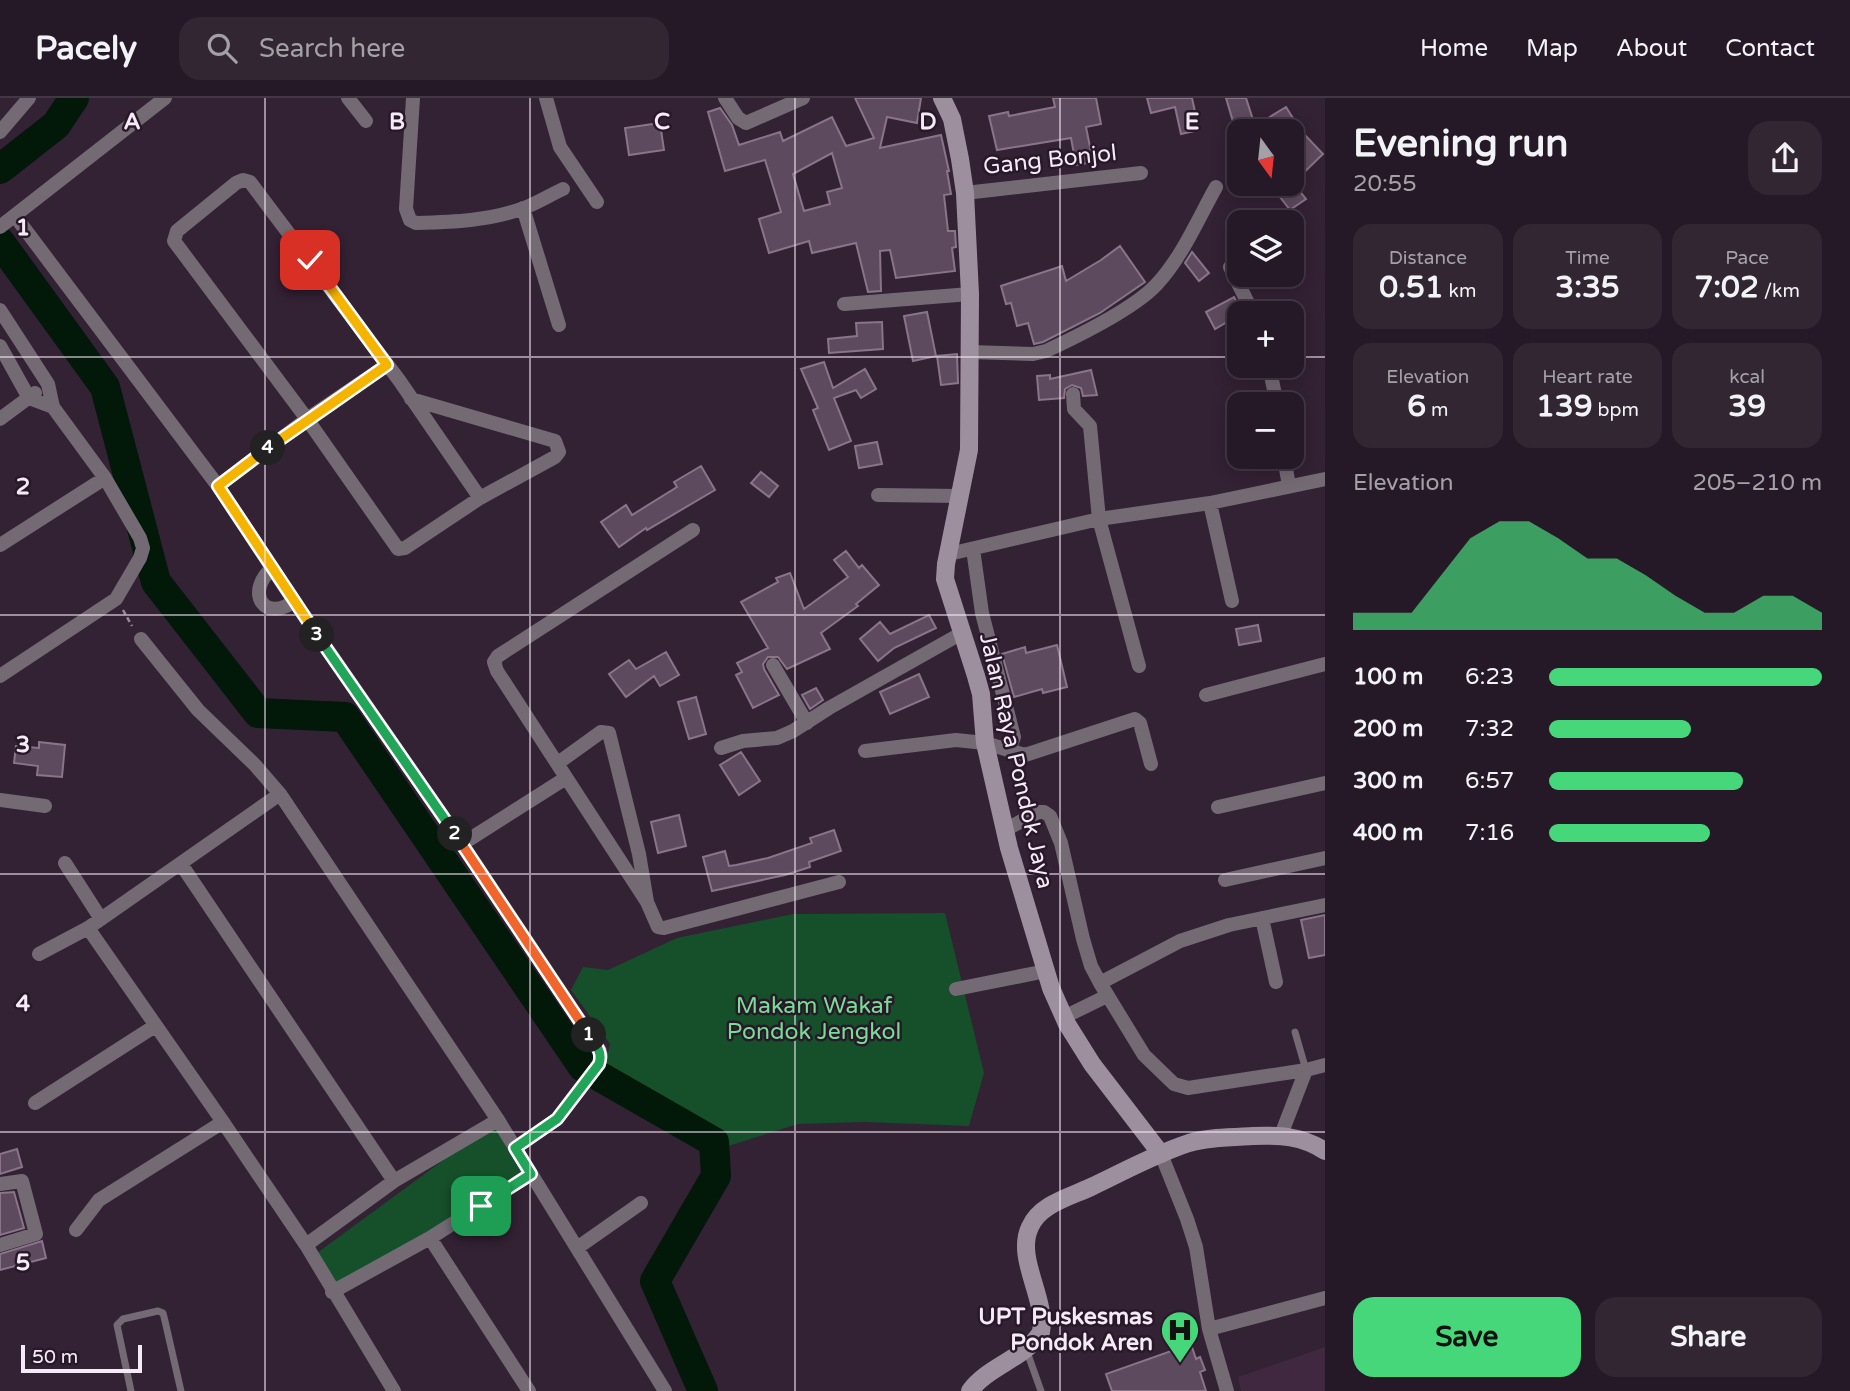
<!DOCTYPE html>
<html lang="en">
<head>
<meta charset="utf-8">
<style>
  :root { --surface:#261927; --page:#322633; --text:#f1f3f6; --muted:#a4a0a7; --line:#423844; --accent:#46d77a }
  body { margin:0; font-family:"Varela Round",sans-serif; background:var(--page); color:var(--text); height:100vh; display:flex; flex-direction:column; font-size:26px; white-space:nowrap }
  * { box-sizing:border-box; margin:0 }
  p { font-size:23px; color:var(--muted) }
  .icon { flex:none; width:38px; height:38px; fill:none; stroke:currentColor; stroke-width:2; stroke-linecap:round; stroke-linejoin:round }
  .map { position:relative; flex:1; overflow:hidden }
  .side { display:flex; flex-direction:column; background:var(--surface); width:525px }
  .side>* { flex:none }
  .needle { width:46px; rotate:165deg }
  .controls { position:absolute; left:1227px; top:21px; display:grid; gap:14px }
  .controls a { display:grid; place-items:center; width:77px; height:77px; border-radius:14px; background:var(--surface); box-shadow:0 4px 18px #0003,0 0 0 2px var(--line); font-size:35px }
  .scale { position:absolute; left:21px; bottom:18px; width:121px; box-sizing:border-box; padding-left:7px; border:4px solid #f6eaf6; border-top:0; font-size:19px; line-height:24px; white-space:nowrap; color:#f6eaf6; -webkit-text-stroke:5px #29182a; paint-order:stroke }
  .pin { position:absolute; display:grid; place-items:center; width:60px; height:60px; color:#fff; margin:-30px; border-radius:14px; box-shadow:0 4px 10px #0006 }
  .km { position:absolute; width:35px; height:35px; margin:-18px; border-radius:50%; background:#222; color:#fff; font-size:19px; line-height:35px; text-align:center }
  .round { display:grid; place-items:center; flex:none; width:74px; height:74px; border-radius:21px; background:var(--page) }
  .headline { display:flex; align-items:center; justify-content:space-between; height:119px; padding:0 28px }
  h1 { font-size:38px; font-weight:700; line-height:52px }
  .stats { display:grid; grid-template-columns:repeat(3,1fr); gap:10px; height:119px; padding:7px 28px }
  .stats div { display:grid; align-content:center; border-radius:18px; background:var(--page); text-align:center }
  .stats b { font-size:30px; font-weight:700 }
  .stats small { font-size:19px; font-weight:400 }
  .stats p { font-size:19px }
  .chart { height:196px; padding:14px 28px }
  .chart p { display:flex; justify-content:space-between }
  .chart svg { width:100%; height:126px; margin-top:7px; fill:var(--accent); opacity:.7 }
  .action { display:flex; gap:14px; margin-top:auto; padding:14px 28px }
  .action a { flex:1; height:80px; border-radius:21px; background:var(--accent); color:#111; font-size:28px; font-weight:700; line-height:80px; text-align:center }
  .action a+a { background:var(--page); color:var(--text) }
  ul { padding:0 28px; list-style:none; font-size:23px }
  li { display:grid; grid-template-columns:112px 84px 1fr; align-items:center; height:52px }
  li i { height:18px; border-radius:9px; background:var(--accent) }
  header { display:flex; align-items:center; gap:42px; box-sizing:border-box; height:98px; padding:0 35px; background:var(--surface); border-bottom:2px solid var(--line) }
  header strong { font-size:33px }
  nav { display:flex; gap:38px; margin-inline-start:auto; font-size:24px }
  .search { width:490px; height:63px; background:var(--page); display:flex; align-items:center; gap:18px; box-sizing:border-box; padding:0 24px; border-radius:21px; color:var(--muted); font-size:26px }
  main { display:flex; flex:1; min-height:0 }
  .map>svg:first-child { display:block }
  .built { fill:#3f2840 }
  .green { fill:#15502a }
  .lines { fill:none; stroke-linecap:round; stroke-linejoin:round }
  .river { stroke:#021808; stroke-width:30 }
  .building { fill:#5e4a5e; stroke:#89748a; stroke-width:2; fill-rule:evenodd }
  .path { stroke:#988998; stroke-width:2.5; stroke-dasharray:5 3.5; stroke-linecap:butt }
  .lane { stroke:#746a74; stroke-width:7 }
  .street { stroke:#746a74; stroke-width:14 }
  .secondary { stroke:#9e8f9e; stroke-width:18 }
  .split-1-casing { stroke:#fff; stroke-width:14 }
  .split-2-casing { stroke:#fff; stroke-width:14 }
  .split-3-casing { stroke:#fff; stroke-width:14 }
  .split-4-casing { stroke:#fff; stroke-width:14 }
  .split-5-casing { stroke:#fff; stroke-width:14 }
  .split-1 { stroke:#22a559; stroke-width:9 }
  .split-2 { stroke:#f0652b; stroke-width:9 }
  .split-3 { stroke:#22a559; stroke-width:9 }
  .split-4 { stroke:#f5b400; stroke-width:9 }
  .split-5 { stroke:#f5b400; stroke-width:9 }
  .grid { fill:none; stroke:#f6eaf6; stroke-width:2; stroke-opacity:0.55 }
  .labels { text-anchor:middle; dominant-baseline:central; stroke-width:5; stroke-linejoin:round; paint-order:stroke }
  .street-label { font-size:23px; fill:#f6eaf6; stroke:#29182a }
  .park-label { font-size:23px; fill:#78dc94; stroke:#29182a }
  .poi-label { font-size:23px; font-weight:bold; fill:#f6eaf6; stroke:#29182a; text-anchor:end }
  .grid-label { font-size:23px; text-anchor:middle; font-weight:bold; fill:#f6eaf6; stroke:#29182a; stroke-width:5; stroke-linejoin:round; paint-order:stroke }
</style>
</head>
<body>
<header>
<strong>Pacely</strong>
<div class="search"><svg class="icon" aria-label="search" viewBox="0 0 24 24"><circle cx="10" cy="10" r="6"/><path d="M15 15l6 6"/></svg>Search here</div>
<nav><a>Home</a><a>Map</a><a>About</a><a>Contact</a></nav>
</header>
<main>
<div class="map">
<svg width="1325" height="1293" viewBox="0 0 1325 1293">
  <rect width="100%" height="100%" fill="#332134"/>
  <path class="built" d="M1325 1249V1293H1241L1238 1279Z"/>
  <path class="green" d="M945 815 984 975 969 1028 865 1024 798 1026 725 1049 600 988 610 946 571 892 583 869 608 872 677 840 793 816Z
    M498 1022 531 1076 332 1194 313 1158Z"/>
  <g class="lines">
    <path class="river" d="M0 71 56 27 74 0
      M0 144 105 289 156 484 258 615 345 619 583 969 714 1044 716 1078 655 1183 703 1293"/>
  </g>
  <path class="building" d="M855 0H921L917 25 887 19 880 50 941 37 949 73H947L951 96 944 97 948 133H955L956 149 952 150 955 173 896 180 890 152 880 153 881 193 868 194 856 145 812 155 809 143 769 155 759 121 781 114 765 62 725 73 708 14 720 10 732 27 739 47 780 34 783 43 832 19 846 48 874 40ZM832 55 842 90 827 94 830 106 804 113 793 76Z
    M1053 0H1096L1101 26 1086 29 1093 64 1076 67 1071 40 997 52 989 18 1008 14 1009 18 1055 9Z
    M1147 0H1192L1199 32 1181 36 1175 9 1151 15Z
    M1226 0H1246L1256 31 1239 33 1237 37Z
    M1286 9 1301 33 1323 56 1292 86H1294L1306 101 1290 112 1270 86H1292V33H1276L1268 20Z
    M660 25 664 52 629 57 625 30Z
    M1120 148 1145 184 1100 215 1043 244 1034 246 1028 225 1017 228 1011 205 1006 206 1001 188 1062 168 1066 183 1101 162Z
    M1192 154 1209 175 1199 183 1185 165Z
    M1234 199 1242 215 1215 231 1206 214Z
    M927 214 936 258 913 263 904 218Z
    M882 224 883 251 829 255 828 241 857 238 856 225Z
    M957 256 958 285 941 287 937 258Z
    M824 264 833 290 865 271 876 291 861 300 856 292 834 300 851 343 829 352 813 312 818 310 801 271Z
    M1091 272 1097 297 1083 298 1081 290 1072 287 1065 291 1064 300 1039 302 1037 278 1050 277V281Z
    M877 344 882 366 859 370 855 348Z
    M701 368 715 392 647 432 646 430 619 449 601 424 626 407 632 417 677 389 674 384Z
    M761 374 778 388 769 399 751 385Z
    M846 453 859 470 862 467 879 487 856 506 858 508 821 535 830 551 787 571 778 559H768L763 566 764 571 779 597 753 610 736 577 742 574 737 565 768 550 741 504 778 484 776 480 790 475 804 511 848 479 834 462Z
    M929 517 936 530 894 550 878 563 860 541 880 524 890 536Z
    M1258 527 1261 543 1239 547 1236 531Z
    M1057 547 1067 589 1043 595 1042 591 1014 599 1002 556 1025 549 1026 555Z
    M666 554 679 577 660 588 654 578 626 599 609 576 629 562 636 571Z
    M919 576 929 599 890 616 880 594Z
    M816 590 823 602 810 611 802 597Z
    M696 599 706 636 689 641 678 604Z
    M39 644 65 647 62 679 37 677 38 668 14 665 16 648 39 650Z
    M741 654 760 683 739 697 720 667Z
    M679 717 686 748 658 755 651 724Z
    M834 732 841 753 809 764 810 769 785 777 712 793 703 759 725 753 729 768 736 767 768 760 812 745 810 740Z
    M1325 817V857L1309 860 1301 822Z
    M17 1051 22 1069 0 1076V1056Z
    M14 1094 24 1130 0 1137V1095Z
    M42 1143 46 1160 0 1172V1156Z
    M1191 1246 1196 1261 1200 1259 1205 1272 1200 1274 1206 1293H1112L1106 1276Z"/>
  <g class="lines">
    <path class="path" d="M123 512 132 528"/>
    <path class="lane" d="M1295 934 1306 972
      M1026 1251 1041 1293
      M131 1293 117 1227 123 1221 158 1213 163 1215 165 1223 181 1293"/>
    <path class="street" d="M348 0 366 23
      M413 0 406 111 410 122 416 125C452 124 489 123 524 110 537 105 550 97 563 91
      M546 0 560 49 597 104
      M725 0 738 20 746 25 803 0
      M0 34 29 0
      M965 95 1141 75
      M523 110 559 227
      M15 118 218 388 294 503 462 746 600 953 601 958 599 966 557 1021 515 1050
      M0 129 165 0
      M1230 169 1253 215
      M844 206 970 196
      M0 212 48 286 53 309 105 380 140 440 143 450 140 460 116 501 0 578
      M0 248 29 300 53 309
      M970 254 1033 256 1046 253C1076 239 1135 210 1157 186 1182 159 1198 121 1216 89
      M1269 268 1277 306
      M1073 296 1074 311 1090 328 1099 421 1139 568
      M411 301 555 343 559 354 555 359 480 400 405 450 398 451 307 321 174 143 177 133 236 85 243 82 250 84 399 282 480 400
      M0 321 35 295
      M1284 359 1289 388
      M218 388 307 321 387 267
      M878 397 960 398
      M1210 405 1232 503
      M0 447 105 380
      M973 451 982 515 1014 639 1009 653
      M949 456 1099 421 1210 405 1325 381
      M272 470C244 496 266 525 294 503
      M141 541 198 612 255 667 280 696 498 1022 665 1293
      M773 567 807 625
      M1206 597 1325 566
      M721 650 743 643 777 640 793 633 829 610 962 535
      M865 653 956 642 985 645 1025 657 1135 621 1140 625 1151 666
      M558 665 601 634 609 635 639 756 647 804 658 829 664 830 839 784
      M0 702 45 708
      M1218 709 1325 685
      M1005 732 1038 714H1044L1050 718 1061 745 1083 841 1091 868 1100 885 1144 957 1174 986 1188 990 1306 972
      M462 746 566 680
      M65 765 101 821
      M181 766 394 1083
      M1225 782 1325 760
      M647 804 497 573 494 564 498 558 693 432
      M1262 820 1276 884
      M88 830 223 1024 306 1147
      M39 856 88 830 280 696
      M1100 885 1180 843 1229 827 1325 807
      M956 891 1046 873
      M1064 919 1107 898
      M35 1005 155 928
      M1281 1037 1306 972 1325 967
      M1161 1056 1187 1121 1196 1149 1209 1231 1227 1293
      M0 1086 22 1083 36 1136 0 1147
      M76 1132 99 1102 223 1024
      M430 1140 529 1293
      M577 1150 641 1105
      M332 1194 430 1140 531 1076
      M1209 1231 1325 1200
      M394 1293 306 1147 394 1083 498 1022"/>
    <path class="secondary" d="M942 0 952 21 960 61 965 95 970 196 969 352 946 466 945 481 976 578 981 596 985 645 1009 750 1051 890 1067 926 1092 966 1161 1056
      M970 1293C988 1268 1026 1260 1041 1234 1047 1200 1015 1160 1030 1129 1040 1106 1070 1099 1091 1089 1123 1074 1155 1056 1189 1045 1210 1039 1232 1039 1253 1038 1280 1037 1302 1038 1325 1053"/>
  </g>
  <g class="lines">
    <g class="split-1-casing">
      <path id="split-1" d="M481 1108 531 1076 515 1050 557 1021 599 966C603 954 596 947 589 937"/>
    </g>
    <g class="split-2-casing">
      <path id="split-2" d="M455 736 589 937"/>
    </g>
    <g class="split-3-casing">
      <path id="split-3" d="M317 537 455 736"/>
    </g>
    <g class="split-4-casing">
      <path id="split-4" d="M268 350 218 388 317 537"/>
    </g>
    <g class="split-5-casing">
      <path id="split-5" d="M268 350 387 267 310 162"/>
    </g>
    <use href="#split-1" class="split-1"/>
    <use href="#split-2" class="split-2"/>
    <use href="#split-3" class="split-3"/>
    <use href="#split-4" class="split-4"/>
    <use href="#split-5" class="split-5"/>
  </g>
  <path class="grid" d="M265 0V1293M530 0V1293M795 0V1293M1060 0V1293M0 259H1239M1292 259H1325M0 517H1325M0 776H1325M0 1034H1325"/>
  <defs>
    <g id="hospital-pin" transform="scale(2.0125)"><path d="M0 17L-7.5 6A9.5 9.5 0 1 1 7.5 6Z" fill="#46d77a" stroke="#29182a"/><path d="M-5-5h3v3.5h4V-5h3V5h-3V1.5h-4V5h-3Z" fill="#111"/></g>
  </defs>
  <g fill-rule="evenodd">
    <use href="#hospital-pin" x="1180" y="1232"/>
  </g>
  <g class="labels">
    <g class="street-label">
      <text transform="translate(1050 62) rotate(-6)">Gang Bonjol</text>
      <text transform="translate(1016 663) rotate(77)">Jalan Raya Pondok Jaya</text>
    </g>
    <g class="park-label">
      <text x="814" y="908">Makam Wakaf<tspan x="814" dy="26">Pondok Jengkol</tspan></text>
    </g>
    <g class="poi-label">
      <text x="1153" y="1219">UPT Puskesmas<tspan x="1153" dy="26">Pondok Aren</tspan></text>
    </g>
  </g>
  <g class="grid-label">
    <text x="132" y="31">A</text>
    <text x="397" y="31">B</text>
    <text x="662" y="31">C</text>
    <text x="928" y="31">D</text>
    <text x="1192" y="31">E</text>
    <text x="23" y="137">1</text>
    <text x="23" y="396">2</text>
    <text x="23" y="654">3</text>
    <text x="23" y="913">4</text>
    <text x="23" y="1172">5</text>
  </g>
</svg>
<div class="controls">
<a><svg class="needle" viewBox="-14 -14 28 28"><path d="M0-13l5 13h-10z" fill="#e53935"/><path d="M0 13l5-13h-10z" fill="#a4a0a7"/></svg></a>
<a><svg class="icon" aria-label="layers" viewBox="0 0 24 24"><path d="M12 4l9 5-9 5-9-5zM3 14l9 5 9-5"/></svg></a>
<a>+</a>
<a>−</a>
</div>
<div class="scale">50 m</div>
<div class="pin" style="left:481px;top:1108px;background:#1e9e55"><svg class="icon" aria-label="arrive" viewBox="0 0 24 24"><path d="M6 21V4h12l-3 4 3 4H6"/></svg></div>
<div class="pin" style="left:310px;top:162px;background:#d93025"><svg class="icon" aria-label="check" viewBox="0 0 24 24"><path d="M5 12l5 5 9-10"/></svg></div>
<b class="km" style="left:589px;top:937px">1</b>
<b class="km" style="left:455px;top:736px">2</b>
<b class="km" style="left:317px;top:537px">3</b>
<b class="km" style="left:268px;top:350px">4</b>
</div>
<section class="side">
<div class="headline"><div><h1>Evening run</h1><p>20:55</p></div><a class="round"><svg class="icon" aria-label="share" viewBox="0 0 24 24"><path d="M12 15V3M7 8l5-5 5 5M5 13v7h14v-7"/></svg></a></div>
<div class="stats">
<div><p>Distance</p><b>0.51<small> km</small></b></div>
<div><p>Time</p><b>3:35</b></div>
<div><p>Pace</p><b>7:02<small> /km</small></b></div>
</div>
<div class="stats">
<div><p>Elevation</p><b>6<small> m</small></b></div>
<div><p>Heart rate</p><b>139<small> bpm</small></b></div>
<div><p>kcal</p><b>39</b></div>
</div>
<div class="chart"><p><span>Elevation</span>205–210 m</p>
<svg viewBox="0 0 160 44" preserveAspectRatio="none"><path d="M0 44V38L10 38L20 38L30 25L40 12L50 6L60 6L70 12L80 19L90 19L100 25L110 32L120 38L130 38L140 32L150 32L160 38V44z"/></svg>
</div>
<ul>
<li><b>100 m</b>6:23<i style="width:100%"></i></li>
<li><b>200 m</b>7:32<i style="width:52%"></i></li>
<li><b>300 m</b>6:57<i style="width:71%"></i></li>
<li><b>400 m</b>7:16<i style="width:59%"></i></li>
</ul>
<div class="action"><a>Save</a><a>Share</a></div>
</section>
</main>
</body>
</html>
